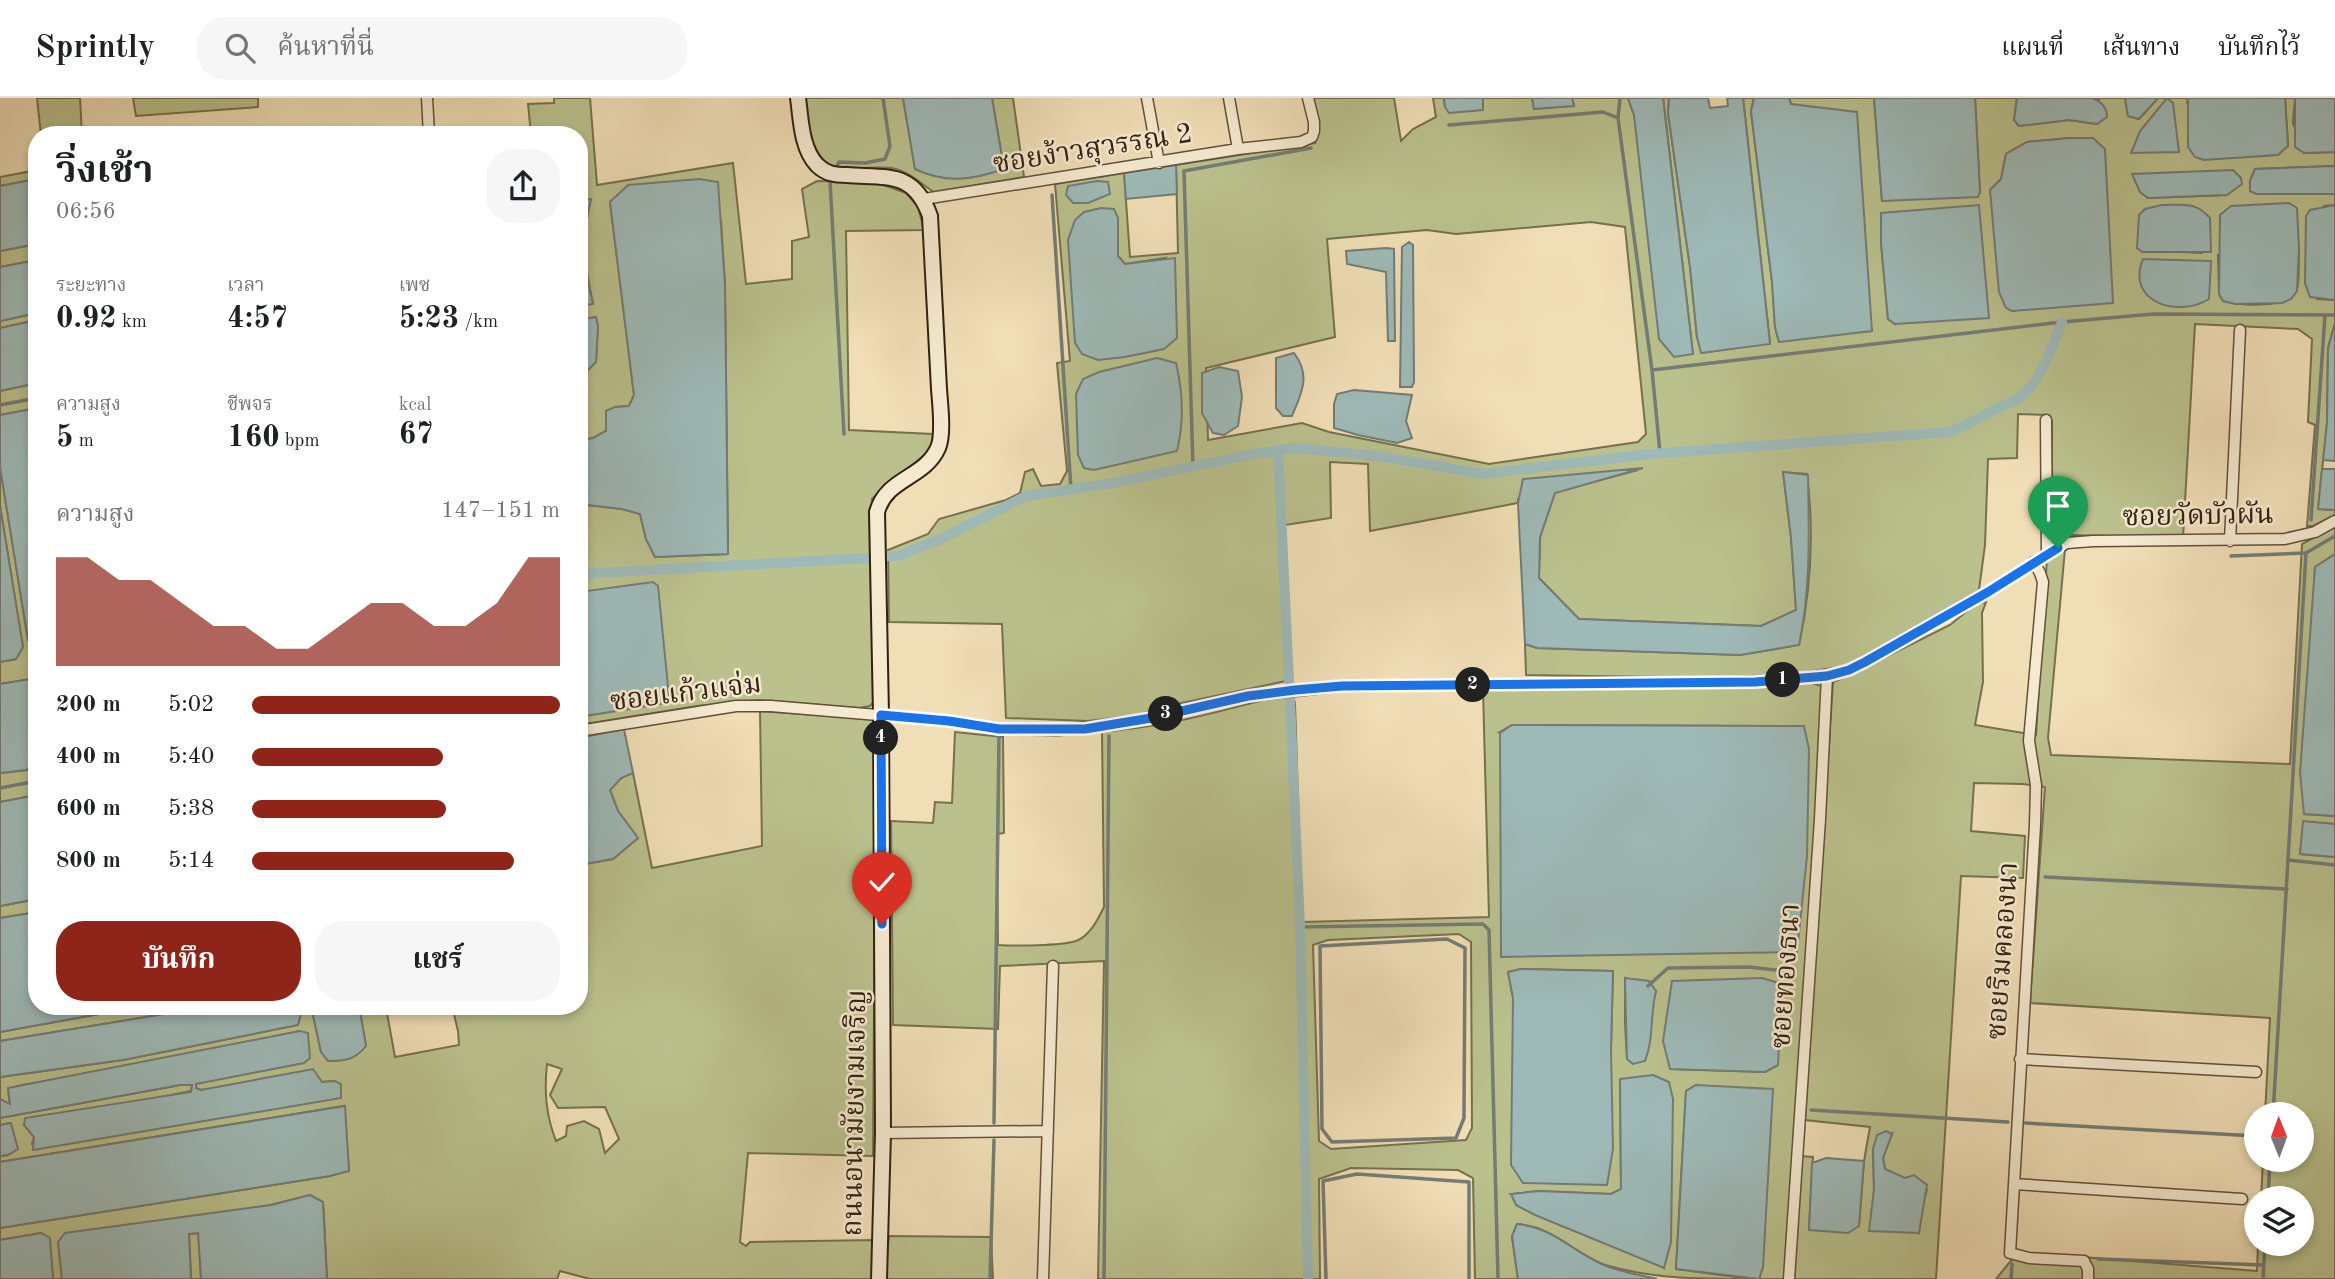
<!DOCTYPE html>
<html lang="th">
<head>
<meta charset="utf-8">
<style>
  :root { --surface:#fff; --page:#f6f6f6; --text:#202124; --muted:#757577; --line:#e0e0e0; --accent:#8f2418 }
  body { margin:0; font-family:"Old Standard TT","Noto Serif Thai",serif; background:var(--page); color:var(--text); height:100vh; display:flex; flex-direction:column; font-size:26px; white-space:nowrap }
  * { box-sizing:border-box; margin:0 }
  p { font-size:23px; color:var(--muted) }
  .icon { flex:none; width:38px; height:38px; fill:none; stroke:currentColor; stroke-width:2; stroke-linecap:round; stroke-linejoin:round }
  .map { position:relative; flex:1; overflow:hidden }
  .side { position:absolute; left:28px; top:28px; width:560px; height:889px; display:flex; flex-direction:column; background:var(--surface); border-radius:28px; box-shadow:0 4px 10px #0003 }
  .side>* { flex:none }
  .needle { width:46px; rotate:359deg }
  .tools { position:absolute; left:2244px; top:1004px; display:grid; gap:14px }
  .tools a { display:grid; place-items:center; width:70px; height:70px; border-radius:50%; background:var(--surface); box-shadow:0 4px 10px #0003; font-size:35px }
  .pin { position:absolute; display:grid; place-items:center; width:60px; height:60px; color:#fff; margin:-72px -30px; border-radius:50% 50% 50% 0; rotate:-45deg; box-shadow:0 0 7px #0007 }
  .pin .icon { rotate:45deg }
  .km { position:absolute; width:35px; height:35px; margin:-18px; border-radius:50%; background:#222; color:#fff; font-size:19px; line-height:35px; text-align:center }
  .round { display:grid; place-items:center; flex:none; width:74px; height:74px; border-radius:28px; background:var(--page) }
  .headline { display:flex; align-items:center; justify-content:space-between; height:119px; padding:0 28px }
  h1 { font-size:38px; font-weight:700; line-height:52px }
  .stats { display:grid; grid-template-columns:repeat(3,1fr); gap:10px; height:119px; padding:7px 28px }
  .stats div { display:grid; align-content:center }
  .stats b { font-size:30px; font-weight:700 }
  .stats small { font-size:19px; font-weight:400 }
  .stats p { font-size:19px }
  .chart { height:196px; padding:14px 28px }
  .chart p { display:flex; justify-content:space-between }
  .chart svg { width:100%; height:126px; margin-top:7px; fill:var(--accent); opacity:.7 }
  .action { display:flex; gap:14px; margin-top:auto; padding:14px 28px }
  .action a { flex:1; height:80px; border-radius:28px; background:var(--accent); color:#fff; font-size:28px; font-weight:700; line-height:80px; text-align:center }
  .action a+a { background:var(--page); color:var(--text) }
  ul { padding:0 28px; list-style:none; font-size:23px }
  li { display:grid; grid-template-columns:112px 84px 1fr; align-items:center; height:52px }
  li i { height:18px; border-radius:9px; background:var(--accent) }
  header { display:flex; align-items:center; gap:42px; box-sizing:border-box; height:98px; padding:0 35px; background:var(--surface); border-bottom:2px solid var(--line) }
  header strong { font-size:33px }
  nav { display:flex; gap:38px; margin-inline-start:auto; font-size:24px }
  .search { width:490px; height:63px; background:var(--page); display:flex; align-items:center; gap:18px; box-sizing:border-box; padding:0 24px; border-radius:28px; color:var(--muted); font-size:26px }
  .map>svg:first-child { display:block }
  .green { fill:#bac18d; stroke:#77704f; stroke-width:2; fill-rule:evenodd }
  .water { fill:#9ebab8; stroke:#747c75; stroke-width:2 }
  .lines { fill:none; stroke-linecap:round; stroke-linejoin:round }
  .stream { stroke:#747c75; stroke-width:3.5 }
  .canal { stroke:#9ebab8; stroke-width:10 }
  .street-casing { stroke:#63503a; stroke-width:13 }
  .secondary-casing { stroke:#342011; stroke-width:18 }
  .street { stroke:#f5ead0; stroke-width:10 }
  .secondary { stroke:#f5ead0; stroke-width:14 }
  .route-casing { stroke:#fff; stroke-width:14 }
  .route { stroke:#1a73e8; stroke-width:9 }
  .labels { text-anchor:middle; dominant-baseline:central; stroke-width:5; stroke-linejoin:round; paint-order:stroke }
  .street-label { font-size:28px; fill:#342011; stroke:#f5ead0 }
</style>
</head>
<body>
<header>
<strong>Sprintly</strong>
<div class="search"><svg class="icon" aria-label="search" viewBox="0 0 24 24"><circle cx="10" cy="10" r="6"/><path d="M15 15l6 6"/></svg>ค้นหาที่นี่</div>
<nav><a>แผนที่</a><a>เส้นทาง</a><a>บันทึกไว้</a></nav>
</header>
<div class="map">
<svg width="2335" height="1181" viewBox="0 0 2335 1181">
  <rect width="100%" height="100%" fill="#f0deb6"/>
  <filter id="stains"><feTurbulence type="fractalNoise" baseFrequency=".00286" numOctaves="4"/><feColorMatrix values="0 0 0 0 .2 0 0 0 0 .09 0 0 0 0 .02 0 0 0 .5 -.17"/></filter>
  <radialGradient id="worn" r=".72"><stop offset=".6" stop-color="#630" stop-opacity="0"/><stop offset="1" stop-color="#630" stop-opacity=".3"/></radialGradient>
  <path class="green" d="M37 0H80L82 37H41Z
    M133 0H258V9L136 18Z
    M554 0H590L597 87 733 65 746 186 792 181V143L809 139 802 91 817 83 878 85 906 95 918 109 924 132 846 133 849 332 933 336 932 350C913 368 891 382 872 401L875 602 870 608 859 610 759 602 697 608 579 627V406L622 411 640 416 646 441 655 459 728 456 725 188 721 122 610 104 634 297 629 308 615 309 606 333 593 340 579 343V281L596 264 598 229 596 219 579 222V208L593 205C584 167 581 140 591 101L579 102V37H531L528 6 554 5Z
    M804 0H903L915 71H1004L992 0H1013L1024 79 934 94C921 86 907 72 891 70 855 66 823 85 811 37 807 25 803 13 804 0Z
    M1312 0H1394L1401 43 1413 31 1436 19 1433 0H1444L1445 9 1483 12V0H1532L1534 11 1574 7 1572 0H1628L1634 17 1693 256 1663 0H1669L1668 15 1690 169 1697 239 1702 255 1770 245 1743 0H1754L1751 13 1772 184 1775 229 1779 244 1872 232 1789 0H1874L1882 103 1980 94 1975 0H2017L2014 22 2019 28 2069 22 2097 26 2099 2 2091 0H2125L2128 18 2139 21 2158 0H2167L2159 53 2179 54 2167 0H2188L2187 5 2288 47 2285 0H2295L2293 25 2304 55 2335 54V68L2255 71 2250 83V93L2257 96H2335V107L2324 108 2317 201 2335 202V225L2328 250 2327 325 2318 411 2335 412V417L2313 428H2307L2315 327 2308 324 2312 241 2298 231 2195 226 2183 440 2070 437 2056 441 2052 429V323L2049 317 2018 316 2017 360 1988 361 1985 447 1979 492 1846 568 1806 574 1723 580 1526 577 1525 546 1537 550 1740 557 1799 547C1811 492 1814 433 1807 376L1783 374 1791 439 1796 512 1761 528 1579 521 1539 480 1540 439 1555 394 1638 372 1518 401V405L1370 433 1368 366 1330 364 1331 420 1278 428 1286 583 1172 607 1137 617 1088 623 1006 620 1002 526 889 524 888 452 928 436 939 421 1006 402 1020 395 1025 374 1033 371 1041 388 1060 386 1067 373 1057 265 1070 263 1055 86 1124 75 1130 159 1178 155 1176 67 1315 45 1319 32ZM2070 40H2093L2017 212 2012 213 1990 92 2001 81 2006 56 2027 44ZM2167 75 2227 97 2148 100ZM2210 120 2202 155 2182 154ZM1118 121V158L1125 166 1165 160 1075 245ZM1591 124 1625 129 1646 336 1638 344 1489 366 1329 334 1302 325 1208 342 1206 270 1335 239 1327 141 1427 132 1456 136ZM1881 145 1895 226 1888 221ZM2299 151C2298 164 2300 180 2297 191 2291 212 2239 207 2223 203L2219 196 2218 157Z
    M37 72V81L0 88V79Z
    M37 146V162L0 169V153Z
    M37 215V222L0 230V223Z
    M37 285V310L0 317V293Z
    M0 369 28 542 37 551V580L0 586V564L16 561 23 549 0 408Z
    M2335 428V456L2315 469 2304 716 2335 718V726L2304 724 2300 756 2335 759V1181H1996L2018 1154 2257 1173 2258 1146H2301V1101H2261L2263 1062H2301V1017H2265L2270 920 2030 905 2045 689 2023 686 1974 685 1971 733 2025 738 2023 780 1961 778 1936 1181H1794L1802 1058 1813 1059 1809 1132 1859 1128 1864 1063 1870 1029 1805 1022 1833 584 1850 577 1950 527 1976 506 1986 504 1982 515 1983 584 1975 627 2036 637 2047 460 2065 451 2048 640 2051 657 2290 666 2302 446ZM1892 1036 1883 1060 1885 1071 1927 1092 1921 1111 1919 1135 1874 1091 1873 1051Z
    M1809 584 1821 588 1823 594 1819 687 1785 1181H1759L1763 1169 1696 987 1686 993 1676 1171 1751 1181C1702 1181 1652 1181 1605 1167 1573 1155 1555 1129 1517 1126L1512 1139 1518 1181H1475L1473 1080 1458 1072 1351 1070 1319 1081 1320 1181H1098L1104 863 1000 868 998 931 893 927 891 723 933 725 935 704 952 705 955 634 1003 639 1004 735 997 736 998 847C1016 848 1060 848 1076 843 1090 838 1098 821 1104 809L1102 633C1160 631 1219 613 1276 599H1293L1295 605 1302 824 1489 819 1483 592ZM1512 627 1803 628 1500 634ZM1459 836 1471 844 1472 1030 1466 1042 1331 1051 1319 1043 1313 847 1328 842ZM1521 871 1613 873 1611 951 1513 900 1508 874ZM1625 880 1656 893 1653 906 1627 961 1625 925ZM1778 967 1765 974 1670 971ZM1620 981 1664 1170 1511 1096 1539 1093 1611 1096 1621 1091Z
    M760 613 876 621 873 1058 748 1055 740 1144 746 1148 750 1144 874 1142 872 1181H590L560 1173 557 1181H327L323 1104 310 1097 271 1107 58 1144 62 1181H53L49 1140 41 1135 0 1142V1130L330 1078 349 1072 344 1008 0 1064V1058L8 1057 11 1025 0 1027V1020L180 987H192L191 993 24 1027 34 1039 32 1046 335 983 201 992 196 990 195 986 300 933 177 959 18 988 8 991 10 1007 0 1001V979L123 962 298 927 303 908H311L321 954 366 948 359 908H373L375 916 387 915 395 959 459 947 458 933 452 908H579V767L613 761 638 740 618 713 610 692 621 680 633 675 652 770 762 748ZM547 966 562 971 550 997 558 1010 605 1009 619 1041 605 1055 599 1031 584 1023 567 1028 566 1038 556 1043C546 1017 544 994 547 966Z
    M37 671V697L0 704V675Z
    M37 801V814L0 820V808Z
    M143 908H213L0 943V934Z
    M199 1135 201 1181H191L189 1136Z
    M889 1138 991 1139 993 1181H885Z"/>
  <path class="water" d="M903 0H992L1004 71C972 82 946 86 915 71Z
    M1444 0H1483V12L1449 15 1445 9Z
    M1532 0H1572L1574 8 1534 11Z
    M1628 0H1663L1693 256 1674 259 1659 241 1634 17Z
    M1669 0H1708L1710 10 1728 8 1727 0H1743L1770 246 1701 255 1697 239 1690 169 1668 15Z
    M1754 0H1789L1791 6 1857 14 1872 233 1779 244 1775 229 1772 184 1751 13Z
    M1975 0 1980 94 1978 99 1882 103 1874 0Z
    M2017 0H2091C2101 3 2107 9 2107 19L2097 26 2069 22 2019 28 2014 22Z
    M2125 0H2158L2139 21 2128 18Z
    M2167 0 2173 5 2179 54 2131 55 2140 33Z
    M2188 0H2285L2288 48 2278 57 2204 62 2195 59 2188 49Z
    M2295 0H2335V54L2304 55 2295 49Z
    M2070 40H2093L2105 51 2113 205 2012 213 2006 210 1999 194 1990 92 2001 81 2006 56 2027 44Z
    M1176 67 1177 96 1126 101 1124 75Z
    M2335 68V96H2257L2250 93V83L2255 71Z
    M2233 72 2241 80 2242 86 2227 97 2148 100 2140 94 2132 76Z
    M37 81V146L0 153V88Z
    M699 81 718 84 725 188 728 456 655 459 646 441 640 416 622 411 579 406V343L593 340 606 333V313L615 309 629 308 634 297 610 104 628 87Z
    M1097 83 1108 84 1110 96 1088 105H1073L1066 97 1068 88Z
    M591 101C581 140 584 167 593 206L579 208V102Z
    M2289 105 2297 110 2299 151 2297 193 2291 201 2282 205 2235 206 2223 203 2219 196 2220 117 2231 108Z
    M1979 107 1989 220 1895 226 1888 221 1881 145V115Z
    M2162 107C2183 107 2195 103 2210 120L2211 154H2142L2137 150 2139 117 2145 111Z
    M2335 107V202L2310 199 2305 185 2306 118 2310 112Z
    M1101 110 1114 111 1118 120V158L1125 166 1175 160 1177 240 1164 251 1125 259 1098 262 1082 256 1075 245 1068 142 1075 122 1084 114Z
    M1409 144 1413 147 1414 284 1412 289H1400L1402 149Z
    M1386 150 1394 151 1395 243H1388L1386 174 1347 166 1346 153Z
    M2143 161 2211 163 2209 201C2179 220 2125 205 2143 161Z
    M37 162V215L0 223V169Z
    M596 219 598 229 596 264 579 281V222Z
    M37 222V285L0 293V230Z
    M2335 225V363L2323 362 2327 325 2328 250Z
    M1294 255C1311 277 1302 294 1292 318H1283L1276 310V260Z
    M1157 260 1176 265C1183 294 1184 324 1177 353L1094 372 1084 370 1078 357 1076 296 1083 281 1099 274Z
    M1219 269 1238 273 1242 299 1238 328 1224 337 1213 335 1202 315V275Z
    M1354 292 1412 297 1406 323 1412 340 1397 345 1358 337 1334 330V306L1337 296Z
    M37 310V551H36L28 542 0 369V317Z
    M1643 370 1555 395 1540 439 1539 480 1579 521 1761 528 1796 512 1791 439 1783 374 1808 377C1809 435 1811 490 1799 547L1740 557 1537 550 1525 546 1518 405 1523 381Z
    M2322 371H2335V412L2318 411Z
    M0 408 23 549 16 561 0 564Z
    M2335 456V718L2304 716 2300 675 2315 469Z
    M653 484 658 488 669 599 666 605 579 619V494Z
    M37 580V664L26 672 0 675V586Z
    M1512 627 1804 628 1809 651 1807 758 1797 854 1501 859 1500 635Z
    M624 631 633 675 621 680 610 692 618 713 638 740 613 761 579 767V640Z
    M37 697V801L0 808V704Z
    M2303 723 2335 726V759L2300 756Z
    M37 814V908H143L0 934V820Z
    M1521 871 1613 873 1611 951 1613 1051 1607 1087 1523 1085 1511 1067 1513 900 1508 874Z
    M1625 880 1649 883 1656 893C1650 916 1654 941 1645 963L1633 966 1627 961Z
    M1762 880 1782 886 1778 967 1765 974 1670 971 1663 943 1672 883Z
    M213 908H303L298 927 123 962 0 979V943Z
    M311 908H359L366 948C355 962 345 963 328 963L321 954Z
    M300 933 308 935 310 960 304 965 196 986V990L201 992 313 971 322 984 335 983 341 986V1000L33 1052 34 1039 24 1027 25 1020 191 994 192 987H180L0 1020V1001L10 1006 8 990Z
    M1653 977 1669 984 1673 1001 1671 1144 1664 1170 1535 1117 1516 1107 1511 1096 1539 1093 1611 1096 1621 1091 1620 981Z
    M1696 987 1773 991 1763 1169 1759 1181 1676 1171 1686 993Z
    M345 1008 349 1073 330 1078 0 1130V1064Z
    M11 1025 18 1051 8 1057 0 1058V1027Z
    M1886 1033 1892 1036 1883 1060 1885 1071 1905 1080 1914 1077 1927 1087 1919 1135 1869 1133 1874 1091 1873 1051 1877 1037Z
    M1826 1060 1864 1063 1859 1128 1848 1135 1809 1132 1812 1065Z
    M310 1097 323 1104 327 1181H201L198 1135 189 1136 191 1181H62L58 1144 65 1135 271 1107Z
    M1517 1126C1553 1129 1573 1154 1604 1167 1620 1174 1640 1177 1657 1181H1518L1512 1138Z
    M41 1135 50 1140 53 1181H0V1142Z"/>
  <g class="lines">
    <path class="stream" d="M1618 20 1620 0
      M1449 27 1603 14 1618 20 1652 272 1660 355
      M837 68 839 64 865 65 885 61 890 48 883 0
      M830 83 844 336
      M1052 97 1071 391
      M1652 272 2062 224 2153 216 2335 217
      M0 307 37 300
      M1193 369 1184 73 1311 50
      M2311 422 2325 217
      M2231 458 2306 455 2335 438
      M0 690 37 683
      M2288 762 2335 767
      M2045 779 2287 791
      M1300 829 1483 826 1489 832 1498 1181
      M1447 841 1465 850 1464 1020 1456 1040 1332 1044 1322 1031 1320 848Z
      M1648 888 1668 870 1749 869 1793 874
      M1811 1012 2008 1024
      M2273 1017 2306 455
      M994 1025 999 639
      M2025 1025 2256 1038
      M2268 1101 2270 1062
      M2098 1161 2264 1167
      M990 1181 994 1042
      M1104 1181 1109 638
      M1326 1181 1323 1083 1357 1076 1469 1084V1181
      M2011 1181 2012 1166
      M2263 1181 2265 1146"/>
    <path class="canal" d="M1278 353 1289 583
      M887 458H897L938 442 1026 398 1113 385 1253 356 1295 350 1377 358 1483 376 1649 356 1950 334C1966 328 1979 320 1994 312 2003 307 2016 304 2023 297 2043 278 2052 248 2062 224
      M579 478 596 475 869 460
      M1290 602 1300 829 1308 1181"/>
    <g class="street-casing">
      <path id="street" d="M427 0 429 37
        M1147 0 1159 65
        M1229 0 1238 51
        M924 101 1238 51 1301 44 1312 39 1314 33V24L1308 0
        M2046 322 2047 457
        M2230 443 2240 232
        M2034 464 2040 475 2043 484 2029 643 2036 687 2035 727 2010 1155 2029 1160 2084 1163 2088 1171V1181
        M579 633 736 608H771L949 623 999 631 1058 632 1116 627 1248 598 1342 588 1755 584 1827 578 1849 572 1865 564 1988 494 2058 450 2067 445 2093 443 2285 441 2315 434 2335 423
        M2020 961 2256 974
        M883 1035 1048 1033
        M2014 1086 2242 1101
        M1043 1181 1053 868
        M1789 1181 1820 721 1827 578"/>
    </g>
    <g class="secondary-casing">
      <path id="secondary" d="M798 0C801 21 801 50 817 67 826 76 835 77 847 77 888 80 914 73 930 118 933 176 936 233 939 291 940 305 944 337 938 350 924 381 887 379 877 414L881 617 883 1035 879 1181"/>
    </g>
    <use href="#street" class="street"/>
    <use href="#secondary" class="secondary"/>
  </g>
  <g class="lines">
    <g class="route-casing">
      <path id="route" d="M882 826 881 617 949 623 999 631H1085L1151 620 1248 598 1295 592 1342 588 1755 584 1827 578 1849 572 1865 564 1988 494 2058 450"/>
    </g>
    <use href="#route" class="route"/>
  </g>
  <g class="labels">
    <g class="street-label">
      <text transform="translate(1093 52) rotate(-9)">ซอยง้าวสุวรรณ 2</text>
      <text transform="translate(2198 419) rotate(-1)">ซอยวัดบัวผัน</text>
      <text transform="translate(686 596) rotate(-7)">ซอยแก้วแจ่ม</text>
      <text transform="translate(2004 853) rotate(-86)">ซอยริมคลองนา</text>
      <text transform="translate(1787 878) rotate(-86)">ซอยทองธนา</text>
      <text transform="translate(856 1015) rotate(-89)">ถนนอนามัยงามเจริญ</text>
    </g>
  </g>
  <rect width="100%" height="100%" filter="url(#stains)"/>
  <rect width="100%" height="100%" fill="url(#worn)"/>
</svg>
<div class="tools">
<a><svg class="needle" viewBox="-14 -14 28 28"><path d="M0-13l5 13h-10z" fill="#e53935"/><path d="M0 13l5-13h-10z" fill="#757577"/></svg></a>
<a><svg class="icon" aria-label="layers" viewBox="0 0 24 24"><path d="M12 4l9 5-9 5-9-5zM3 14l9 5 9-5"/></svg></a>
</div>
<div class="pin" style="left:2058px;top:450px;background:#1e9e55"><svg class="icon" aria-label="arrive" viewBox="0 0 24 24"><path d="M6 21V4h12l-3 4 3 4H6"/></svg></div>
<div class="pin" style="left:882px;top:826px;background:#d93025"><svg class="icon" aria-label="check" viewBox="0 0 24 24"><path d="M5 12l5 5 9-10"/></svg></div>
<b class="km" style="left:1783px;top:582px">1</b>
<b class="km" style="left:1473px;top:587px">2</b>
<b class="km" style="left:1166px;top:616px">3</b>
<b class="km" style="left:881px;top:640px">4</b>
<section class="side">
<div class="headline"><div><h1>วิ่งเช้า</h1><p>06:56</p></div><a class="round"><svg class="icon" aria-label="share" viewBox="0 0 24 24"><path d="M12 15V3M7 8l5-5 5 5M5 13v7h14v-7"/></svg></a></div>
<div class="stats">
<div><p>ระยะทาง</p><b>0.92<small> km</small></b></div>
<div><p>เวลา</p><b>4:57</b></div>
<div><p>เพซ</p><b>5:23<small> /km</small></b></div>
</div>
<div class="stats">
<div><p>ความสูง</p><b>5<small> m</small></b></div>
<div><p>ชีพจร</p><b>160<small> bpm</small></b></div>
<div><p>kcal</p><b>67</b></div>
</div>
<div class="chart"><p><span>ความสูง</span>147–151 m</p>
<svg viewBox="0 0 160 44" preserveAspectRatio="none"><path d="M0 44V6L10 6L20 14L30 14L40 22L50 30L60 30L70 38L80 38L90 30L100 22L110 22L120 30L130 30L140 22L150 6L160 6V44z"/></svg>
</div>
<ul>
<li><b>200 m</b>5:02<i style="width:100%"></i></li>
<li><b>400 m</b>5:40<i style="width:62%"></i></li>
<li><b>600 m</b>5:38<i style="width:63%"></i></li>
<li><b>800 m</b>5:14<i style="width:85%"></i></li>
</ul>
<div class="action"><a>บันทึก</a><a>แชร์</a></div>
</section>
</div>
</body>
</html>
